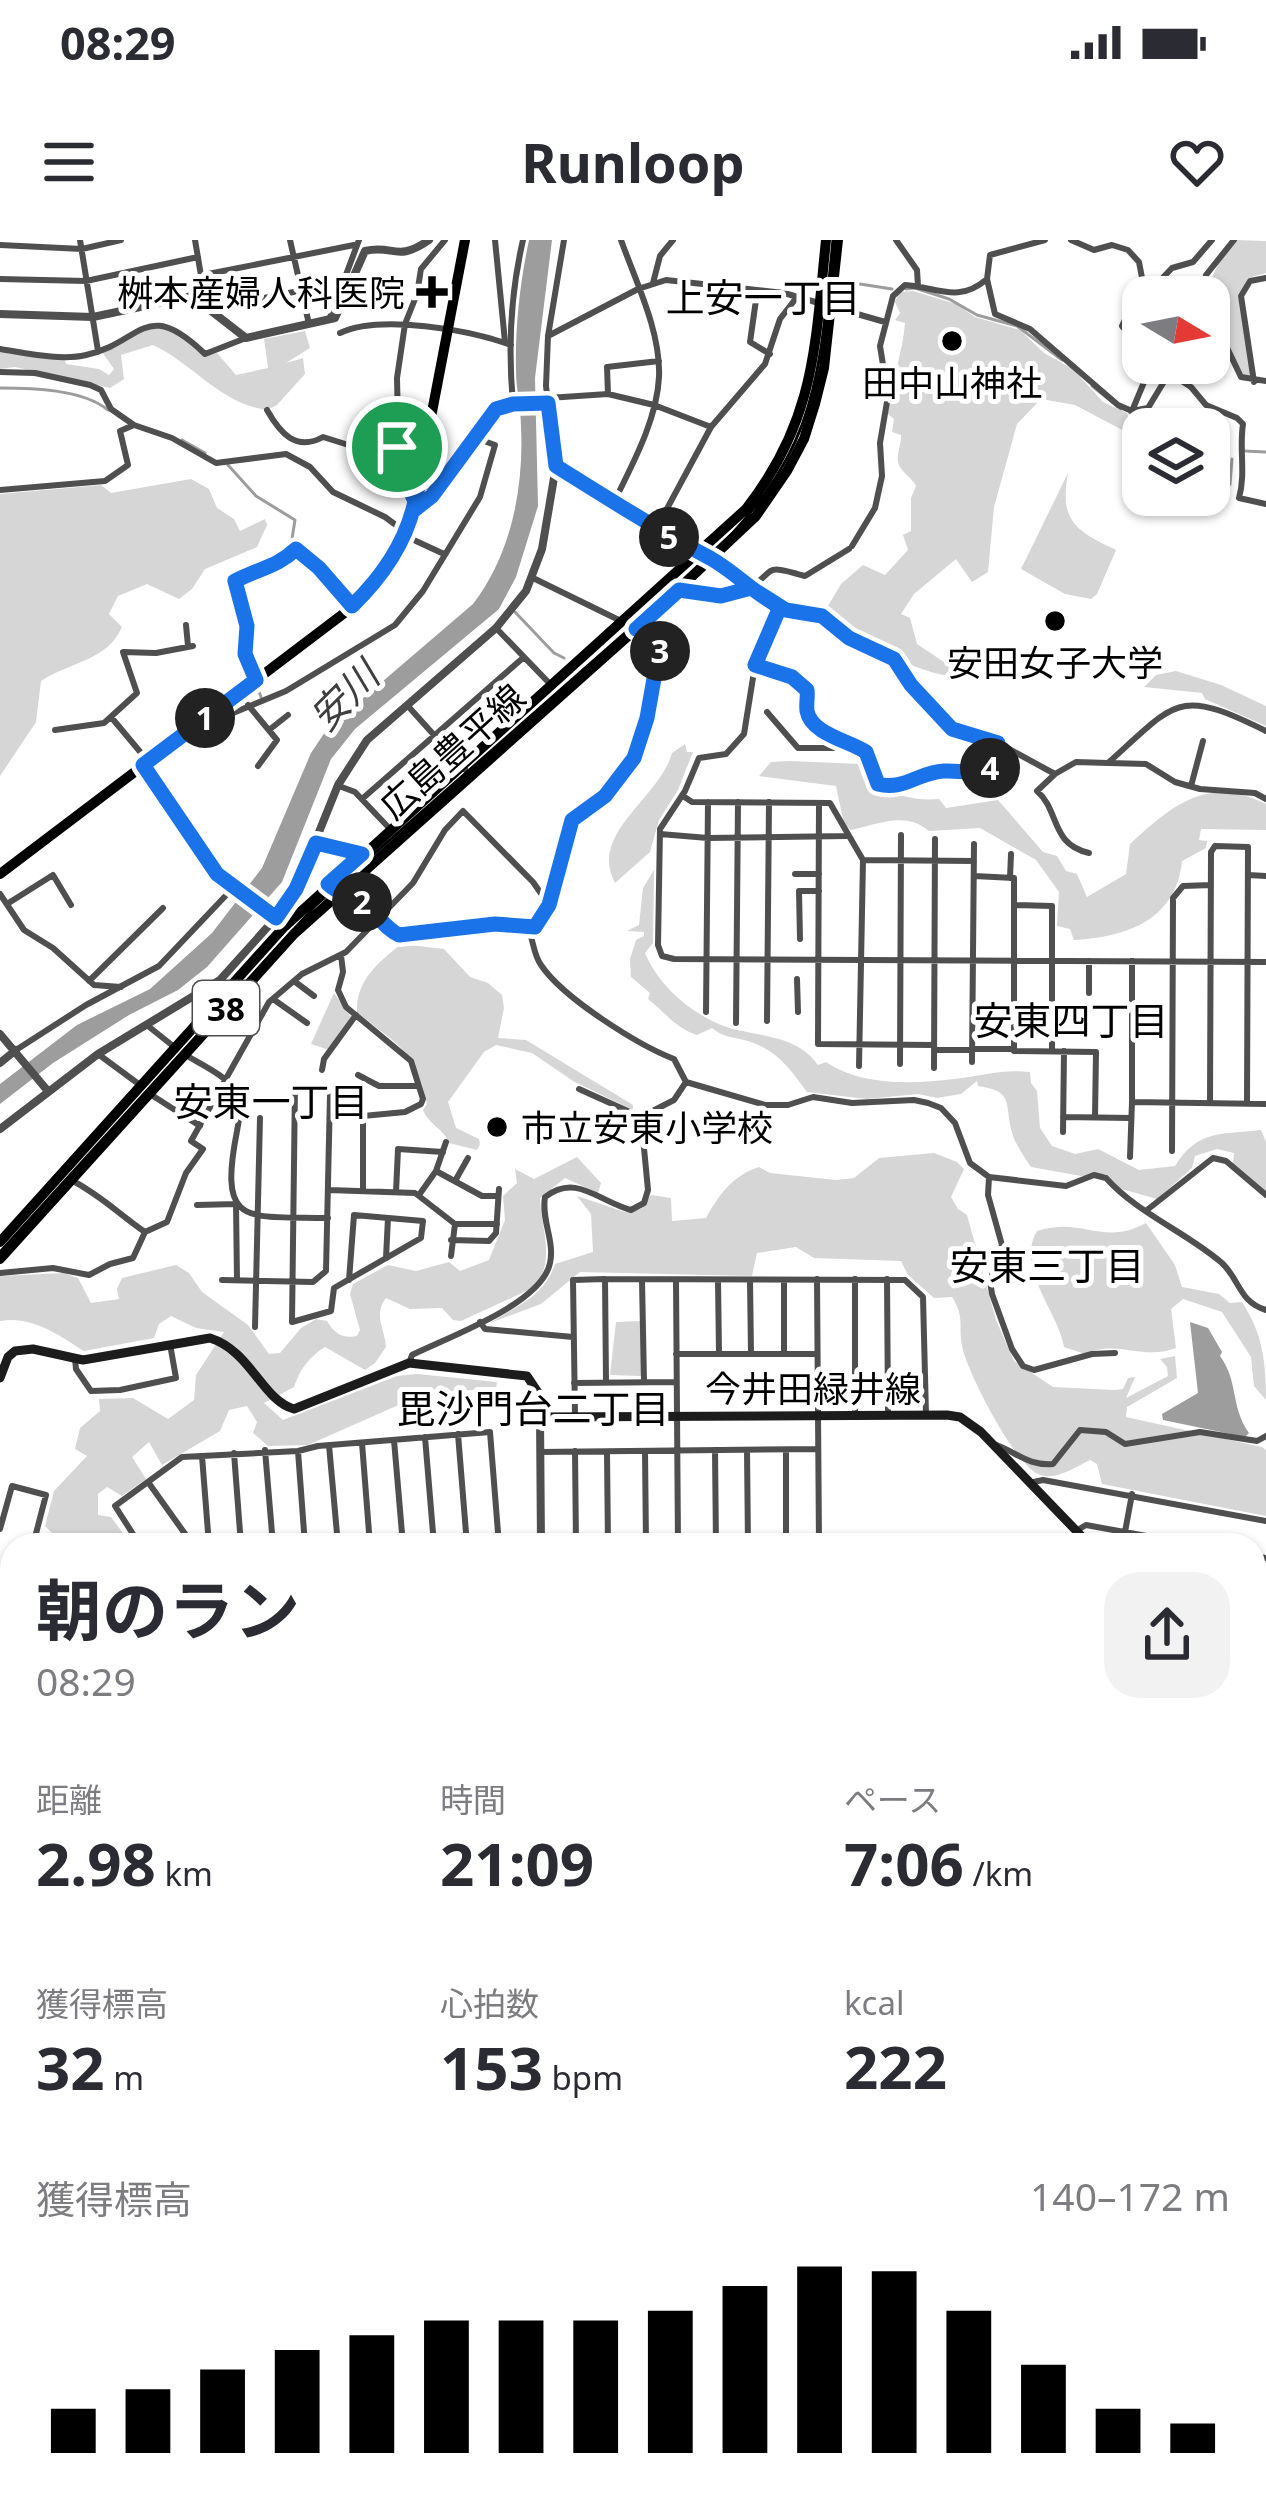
<!DOCTYPE html>
<html lang="ja">
<head>
<meta charset="utf-8">
<style>
  :root { --surface:#fff; --page:#f2f2f3; --text:#2b2b33; --muted:#7c7c81; --accent:#000 }
  body { margin:0; font-family:"Noto Sans","Noto Sans JP",sans-serif; background:var(--page); color:var(--text); height:100vh; display:flex; flex-direction:column; font-size:45px; white-space:nowrap }
  * { box-sizing:border-box; margin:0 }
  p { font-size:39px; color:var(--muted) }
  .icon { flex:none; width:66px; height:66px; fill:none; stroke:currentColor; stroke-width:2; stroke-linecap:round; stroke-linejoin:round }
  .map { position:relative; flex:1; overflow:hidden }
  .sheet { position:absolute; left:0px; top:1293px; width:1266px; height:975px; display:flex; flex-direction:column; background:var(--surface); border-radius:36px 36px 0 0; box-shadow:0 3px 9px #0004 }
  .sheet>* { flex:none }
  .needle { width:78px; rotate:100deg }
  .fabs { position:absolute; left:1122px; top:36px; display:grid; gap:24px }
  .fabs a { display:grid; place-items:center; width:108px; height:108px; border-radius:24px; background:var(--surface); box-shadow:0 3px 9px #0004; font-size:60px }
  .pin { position:absolute; display:grid; place-items:center; width:102px; height:102px; color:#fff; margin:-51px; border:6px solid #fff; border-radius:50%; box-shadow:0 3px 12px #0007 }
  .km { position:absolute; width:60px; height:60px; margin:-30px; border-radius:50%; background:#222; color:#fff; font-size:33px; line-height:60px; text-align:center }
  .round { display:grid; place-items:center; flex:none; width:126px; height:126px; border-radius:36px; background:var(--page) }
  .summary { display:flex; align-items:center; justify-content:space-between; height:204px; padding:0 36px }
  h1 { font-size:66px; font-weight:700; line-height:90px }
  .metrics { display:grid; grid-template-columns:repeat(3,1fr); gap:18px; height:204px; padding:12px 36px }
  .metrics div { display:grid; align-content:center }
  .metrics b { font-size:60px; font-weight:700 }
  .metrics small { font-size:33px; font-weight:400 }
  .metrics p { font-size:33px }
  .chart { height:336px; padding:24px 36px }
  .chart p { display:flex; justify-content:space-between }
  .chart svg { width:100%; height:216px; margin-top:12px; stroke:var(--accent); stroke-width:6 }
  .status { display:flex; justify-content:space-between; align-items:center; height:84px; padding:0 60px; background:var(--surface); direction:ltr }
  .status svg { height:33px; fill:currentColor }
  header { display:flex; justify-content:space-between; align-items:center; height:156px; padding:0 36px; background:var(--surface); font-size:54px; font-weight:700 }
  .map>svg:first-child { display:block }
  .green { fill:#d6d6d6 }
  .water { fill:#9d9d9d }
  .lines { fill:none; stroke-linecap:round; stroke-linejoin:round }
  .stream { stroke:#9d9d9d; stroke-width:3 }
  .minor { stroke:#4f4f4f; stroke-width:6 }
  .tertiary { stroke:#4f4f4f; stroke-width:8 }
  .secondary { stroke:#1c1c1c; stroke-width:9 }
  .primary { stroke:#000; stroke-width:10 }
  .tram { stroke:#000; stroke-width:3 }
  .route-casing { stroke:#fff; stroke-width:24 }
  .route { stroke:#1a73e8; stroke-width:15 }
  .poi-dot { fill:#000; stroke:#fff; stroke-width:4.5 }
  .labels { text-anchor:middle; dominant-baseline:central; stroke-width:10; stroke-linejoin:round; paint-order:stroke }
  .shield { fill:#fff; stroke:#4c4c4c; stroke-width:3 }
  .shield-label { font-size:33px; font-weight:bold; fill:#000 }
  .poi-label { font-size:36px; fill:#000; stroke:#fff }
  .street-label { font-size:36px; fill:#000; stroke:#fff }
  .neighbourhood-label { font-size:39px; fill:#000; stroke:#fff }
  .water-label { font-size:39px; font-style:italic; fill:#3e3e3e; stroke:#fff }
</style>
</head>
<body>
<div class="status"><b>08:29</b><svg viewBox="0 0 49 12"><path d="M0 12V9h3v3zM5 12V6h3v6zM10 12V3h3v9zM15 12V0h3v12zM26 1h20v11H26zM47 4h2v5h-2z"/></svg></div>
<header><svg class="icon" aria-label="menu" viewBox="0 0 24 24"><path d="M4 6h16M4 12h16M4 18h16"/></svg>Runloop<svg class="icon" aria-label="heart" viewBox="0 0 24 24"><path d="M12 20l-8-8c-3-5 5-10 8-4 3-6 11-1 8 4z"/></svg></header>
<div class="map">
<svg width="1266" height="2267" viewBox="0 0 1266 2267">
  <rect width="100%" height="100%" fill="#fff"/>
  <path class="green" d="M1236 0 1266 1V33L1248 38 1238 55 1251 135 1244 136 1239 128C1213 71 1190 53 1236 0Z
    M913 51 956 64 975 77 1020 90 1044 113 1073 129 1103 162 1127 173 1135 194 1143 197V201L1075 165 1041 159 1017 184 994 267 988 332 972 342 956 319 914 354 901 374 910 378 917 404 956 430 955 436C924 437 844 396 825 371L841 344 863 325 885 335 908 310 903 295 911 291V258L916 246C912 238 904 234 900 227 894 217 902 205 901 195L892 192 894 179 888 174C891 143 903 111 905 83L895 80 900 73 895 62 899 52Z
    M159 88 176 91 206 116 217 113 236 135 268 128 264 99 305 91 310 108 286 123 303 118 305 134 277 165 267 170C219 163 194 124 153 105L121 115 124 139 110 148 15 127 0 129V111L65 120 66 124 99 129 109 135 114 129 102 112 146 89Z
    M1068 233C1059 281 1076 291 1116 310L1097 354 1091 359 1065 354 1021 329Z
    M191 239 209 249 217 268 234 279 240 291 265 279 267 285 257 307 205 329 192 349 179 359 147 344 118 356 109 374 122 387C107 421 72 421 41 441L36 482 0 536V254L101 245 111 253Z
    M1176 431 1221 445 1266 466V486L1205 459 1202 453 1144 447 1156 435Z
    M685 504 687 512H693L678 550 659 580 650 612 615 643C588 593 660 558 672 513Z
    M790 521 860 524C875 551 909 562 939 559L946 568 998 560 1043 612 1057 616 1066 631 1077 634 1087 657 1126 634 1130 604C1172 565 1207 535 1266 564V590L1201 589 1199 600 1207 601 1206 608 1182 621C1176 680 1127 697 1074 700L1070 689 1057 686 1059 652 1036 620 980 588 929 591C905 571 879 584 851 590L844 584 836 546 759 536 771 522Z
    M654 630 653 703 645 713C658 743 683 766 712 781 746 799 793 789 818 825L826 822C861 846 912 844 954 839 981 836 1002 829 1030 832L1031 843 1037 851 1040 888 1052 906 1075 914 1098 909 1139 930 1175 926C1198 889 1221 895 1261 890L1266 902V953L1233 924 1234 913 1217 909 1195 916 1192 928 1157 959 1118 948 1106 934 1081 936 1031 927C1024 916 1014 903 1011 889 1005 862 1013 851 978 846L977 841 961 854 937 858 918 854 867 859 807 852C789 828 778 811 748 801 734 797 724 798 712 788L697 795C675 788 665 772 648 759L650 753 631 737 630 719 636 700 644 696V692L627 691 639 685 643 648Z
    M401 704 444 709 470 737 488 743 502 755 504 768 498 798 526 800 633 865V870L573 841 532 813 496 805 484 812 448 862 456 888 479 899 480 904 477 910 449 903C444 889 429 885 423 870L427 864C416 810 397 805 357 772 356 740 378 723 401 704Z
    M334 753 352 778 329 810 311 804Z
    M934 913 957 922 964 929 951 957 958 969 967 975 996 1080 1014 1121 1053 1147 1115 1150 1123 1149 1128 1138 1135 1137 1126 1158 1168 1136 1167 1127 1160 1119 1175 1116 1177 1138 1127 1167 1126 1177 1262 1207 1266 1210V1276L1102 1244 1097 1224 1090 1220C1075 1227 1055 1242 1038 1234 1014 1223 970 1137 963 1110 957 1086 966 1079 952 1057L934 1058 908 1035 901 1021 814 1018 796 1007 757 1013 752 1036 580 1032 541 1064 490 1083C519 1064 543 1058 555 1024L593 1012 591 974 577 956 625 972 641 969 651 955 671 958 672 981 706 978C718 956 733 935 759 927L770 933 836 940 854 938 879 918Z
    M577 917 601 943 598 953 565 938 540 958C541 989 556 1019 535 1047L461 1081 453 1080 442 1068 410 1069 386 1058C373 1075 385 1089 386 1107L375 1123 365 1130 325 1107C309 1117 300 1129 294 1147L264 1163 283 1180 397 1136 417 1134 497 1142 496 1149 428 1152 308 1205 268 1206 253 1193 257 1182 247 1166 229 1170 220 1191 162 1225 149 1202 132 1217 146 1239 122 1256 107 1247 98 1254V1275L111 1277 132 1305H64L45 1286 54 1251 87 1216 75 1209 80 1188 100 1171 99 1159 133 1158 168 1179 194 1160 196 1135 224 1092 196 1088 171 1076 159 1084 154 1098 84 1111C59 1095 31 1075 0 1081V1036L64 1033 78 1038 91 1063 119 1059 117 1049 122 1038 176 1025 189 1033 202 1052 248 1085 269 1114 280 1113 301 1088 316 1079 327 1081C334 1093 342 1099 357 1096L360 1090 350 1054 353 1044 388 1025 416 1031 449 1022 460 1031 489 1020 505 980 503 956 517 943 515 929 534 939Z
    M1146 983 1175 1025 1182 1047 1219 1054 1230 1063 1242 1062C1263 1094 1266 1123 1266 1160L1254 1146 1251 1117 1222 1072 1183 1059 1171 1069 1176 1108C1142 1121 1117 1099 1085 1114L1064 1107C1058 1071 1015 1028 1037 991 1083 976 1102 1007 1146 983Z
    M641 1081V1136L610 1135 616 1082Z
    M0 1693 12 1706V1804L1 1811 12 1832 0 1839Z
    M1266 1731V2267H548L553 2256H1254V1733Z
    M0 1931 11 1960 8 1972 12 1981V2256H34L31 2267H0Z
    M58 2256H501L495 2267H60Z"/>
  <path class="water" d="M529 0H552L535 138 538 266 516 337 499 369 355 489 331 519 282 642 207 727 178 750 129 775 53 823 0 864V844L77 785 150 749 212 693 262 628 311 513 327 489 473 364C511 315 524 248 521 187 521 168 516 149 516 131 515 87 520 42 529 0Z
    M1190 1082 1208 1088 1222 1112 1220 1116C1239 1142 1230 1166 1249 1193L1245 1197 1163 1180 1162 1174 1198 1153Z"/>
  <g class="lines">
    <path class="stream" d="M906 49 915 48 949 59 977 75 1017 86 1062 120
      M837 55 860 44 892 49
      M1092 146 1121 169
      M0 148C32 148 82 149 108 170
      M1130 173 1137 175 1149 170
      M1133 177 1136 191 1143 194
      M182 200 205 213
      M1209 211 1225 210
      M1244 211 1266 212
      M228 225 256 256 295 280 291 305
      M1219 258 1230 244 1232 219
      M515 372 554 413 564 418
      M248 378 240 349 272 335
      M258 449 261 457
      M0 1671 12 1672"/>
    <path class="minor" d="M80 0 98 111
      M195 0 206 65
      M290 0 309 84
      M495 0 505 102
      M564 0 548 96 546 146 556 226 656 289 712 319 770 361 786 370 822 375 849 398 894 419 911 445 958 494 998 503 1055 534 1076 522 1108 523C1177 461 1177 447 1266 491
      M896 0 917 30 918 46
      M1045 0 990 15 987 39 995 74 1030 89 1118 165 1132 171 1148 168 1168 135
      M1071 0 1094 10 1112 5 1128 10 1139 22 1143 43 1155 46 1172 28 1193 22 1212 0
      M0 5 82 9 121 0
      M203 35 354 5
      M0 39 86 41 198 17
      M653 43 660 16 673 0
      M1142 44 1122 86 1143 111
      M757 53 750 102 770 114
      M1204 57 1206 35 1234 0
      M211 69 342 42
      M1209 70 1241 137 1266 141
      M329 80 359 0
      M340 93C380 74 470 90 511 105
      M548 96 638 49 666 40 784 53 885 82
      M0 109C26 113 61 121 86 115 142 103 145 56 205 114L246 98
      M1154 123 1191 147 1206 165 1237 178 1243 184C1239 210 1246 233 1239 258L1266 264
      M0 132 35 133 90 145 101 150 111 169 134 185
      M1254 142 1241 56 1250 41 1266 38
      M608 154 607 127 659 121
      M548 158 608 154 654 165 711 187
      M513 163C508 110 511 52 523 0
      M267 170C280 193 296 212 323 197L355 207H397L424 202
      M1132 171 1152 123
      M0 250 105 241 128 225 120 191 134 185 172 198 216 223 286 214 310 227 333 252 385 277 404 291
      M415 261 399 228 397 138 405 84 417 54 421 29 445 0
      M614 262C632 225 657 180 659 137 661 92 636 42 621 0
      M416 270 432 256 496 169 548 162
      M656 289 711 187 765 124 780 79 797 57
      M403 295 444 314
      M852 306 875 268 882 236 880 203 888 156 880 106 893 56 905 45C937 47 958 64 987 39
      M533 338 621 381
      M680 350C700 355 729 362 747 350 778 330 761 323 805 336L849 309
      M780 367 756 419 744 494 726 514 699 518 685 551 660 589 658 705 662 716 674 719 1266 722
      M186 385 188 406
      M496 388 552 446
      M756 425 792 437 807 450C808 457 806 464 807 471 811 494 850 501 866 512L878 544 893 548 932 532 988 530 998 503
      M256 440 245 414 247 386 235 341C260 328 278 328 296 309L319 328 351 366
      M248 465 277 500 258 526
      M407 465 470 535
      M213 471 221 478 286 451 395 385 423 351 480 257 495 205 473 197
      M767 472 798 508H834L839 500
      M111 477 147 520
      M55 490 104 483 137 453 123 412 156 413 193 406
      M269 490 288 475
      M1110 523 1146 524 1175 542 1200 549 1255 553 1266 559
      M143 525 217 634 276 678
      M1055 534 1037 551C1060 571 1050 604 1089 613
      M339 546 355 552 390 589
      M1191 546 1203 501
      M683 556 692 562 830 563 863 620 974 621
      M362 559 524 417
      M819 563 818 804 934 805
      M660 594 708 598 847 596
      M316 603 362 614
      M795 634H819
      M1248 635 1266 636
      M974 636 1014 638V811L1096 812 1095 877
      M1010 638 1011 614
      M0 654 24 690 53 708 94 745 121 747
      M340 654C372 665 374 683 399 695L495 684 535 687 549 665 573 580 605 556 634 518 647 479 658 416 664 403 639 390
      M7 664 53 635 71 665
      M1015 665 1052 666V811
      M528 689C534 701 533 714 541 725 563 758 638 805 674 819L686 842 765 865H788L813 857 852 863 914 860 928 863 941 868 955 883 970 923 989 937 1066 946 1094 935 1106 938C1137 973 1186 992 1222 1023 1240 1040 1239 1062 1266 1070
      M800 699 799 651H819
      M341 715 343 732 338 750 346 767 411 821 423 859 421 864 405 872 363 876V951
      M1089 721V753
      M1132 721V862L1266 864
      M797 739 798 772
      M89 741 163 668
      M294 741 314 756
      M273 759 307 783
      M706 772 708 562
      M767 781 769 562
      M736 783 738 562
      M148 786 173 806
      M972 809H1014
      M16 810 86 765 159 726 232 649
      M934 810H972
      M98 814 140 845
      M184 814C200 824 228 836 237 853 243 866 239 878 237 891 218 988 246 976 328 978
      M972 822 974 604
      M900 824 901 595
      M859 826 863 620
      M934 828 935 599
      M322 830 324 819 356 775
      M358 835 379 846H418
      M295 845 292 1082 331 1071 334 1048 421 998 423 981 354 975 349 1040
      M579 849 641 877 674 860 686 842
      M150 854 200 886
      M1210 863 1211 612 1215 606 1248 607 1247 863
      M1063 877 1131 878
      M1063 892 1064 811
      M1172 911 1173 658 1183 646 1211 645
      M1130 917 1132 862
      M436 931 482 956H498
      M989 937 988 955 1002 1005 990 1041 992 1054 1012 1109 1023 1126 1034 1130 1092 1114 1115 1113
      M71 940C99 954 119 974 145 992L167 982 186 933 203 909 191 901 269 762 302 734 346 712 413 643 445 590 463 571 533 642 549 665
      M455 941 468 918
      M329 950 415 953 455 984H497
      M396 952 398 909 443 912
      M419 955 436 931 446 902
      M197 965 236 964 237 1040
      M1147 970 1213 918 1226 921 1266 955
      M451 1000 489 1001 496 993 499 949
      M451 1016 455 984
      M386 1018 388 978
      M0 1033 53 1028 89 1035 110 1024 133 1018 145 992
      M605 1039 606 1142
      M817 1039 819 1305
      M855 1039V1175
      M887 1039 888 1173
      M222 1040 313 1042 326 1031 330 855
      M642 1040 644 1142
      M718 1040 719 1114
      M750 1040 751 1114
      M784 1040V1114
      M676 1041 678 1305
      M480 1082 485 1089 573 1097
      M255 1087 260 878
      M676 1114H817
      M75 1119 76 1129 91 1151 120 1150 176 1138 170 1104
      M409 1123 412 1115C448 1097 542 1064 550 1023 555 1001 541 980 545 957 576 933 598 961 631 970L644 963 648 950 641 877
      M574 1143 676 1142
      M575 1175 573 1040 605 1039 905 1040 923 1057 926 1175
      M458 1194 467 1305
      M425 1197 434 1305
      M394 1200 403 1305
      M362 1203 370 1305
      M994 1204C1017 1212 1027 1226 1053 1224L1080 1190 1106 1192 1125 1204 1200 1192 1257 1201 1266 1196
      M329 1205 338 1305
      M265 1210 273 1305
      M715 1210 716 1305
      M747 1210 748 1305
      M786 1210V1305
      M298 1211 305 1305
      M575 1211 576 1305
      M645 1211 646 1305
      M540 1212 818 1209
      M234 1213 241 1305
      M607 1213 608 1305
      M202 1216 209 1305
      M148 1242 193 1305
      M1029 1243 1043 1240 1266 1281
      M0 1289 12 1246 46 1255 33 1305
      M1076 1291 1086 1285 1196 1305
      M1125 1292 1132 1254
      M140 1305 115 1266 182 1217 298 1211 318 1206 490 1192 499 1305
      M1254 1316 1266 1318
      M0 1370 12 1404
      M1254 1391 1266 1393
      M1254 1457 1266 1459
      M1266 1467 1263 1494H1266
      M0 1507 12 1509
      M0 1564 12 1570
      M1254 1573 1266 1575
      M1254 1640 1266 1642
      M0 1647 12 1654
      M0 1679 12 1678
      M1254 1679 1266 1608
      M1254 1694 1266 1701
      M1254 1719 1266 1716
      M0 1907 12 1912
      M135 2256 139 2267
      M640 2256 657 2264 698 2267
      M1044 2256 1049 2267
      M1067 2256 1080 2264 1106 2256
      M1233 2256 1239 2267"/>
    <path class="tertiary" d="M0 74 93 77 192 56 246 98 335 78 365 11C394 4 396 23 429 0
      M0 794 47 850
      M0 823 16 810
      M0 889 98 814 220 740 281 672 296 649 338 545 367 500 496 388 526 351 542 309 556 226
      M540 1177 541 1305
      M1254 1529 1266 1532"/>
    <path class="secondary" d="M0 1138 8 1117 15 1111 33 1109 83 1120 210 1098C251 1111 262 1160 294 1169L409 1123 527 1136 541 1157 540 1177 947 1175 960 1177 981 1192 1090 1305
      M1254 1356 1266 1358"/>
    <path class="primary" d="M0 634 351 368 385 329 413 271 465 0
      M0 1002 284 687 746 269C815 181 815 107 826 0
      M0 1019 294 694 636 389 756 276 787 231 804 199 815 164 824 128 838 0"/>
    <path class="tram" d="M0 1012 316 665 700 327C816 214 818 153 833 0"/>
  </g>
  <g class="lines">
    <g class="route-casing">
      <path id="route" d="M397 207 399 228 415 261C406 303 382 337 352 366L319 328 296 309C277 327 260 328 235 341L247 386 245 414 256 440 143 525 217 634 276 678 296 649 316 603 362 614 328 644C340 656 354 655 366 665 379 675 384 688 399 695L495 684 535 687 549 665 572 580 605 556 634 518 647 478 658 416 664 403 636 389 679 350 721 356 751 348 786 370 822 376 849 398 894 419 911 445 952 489 998 503 991 526C975 536 962 530 944 531 919 532 903 551 878 544L866 512C850 501 811 494 807 471 806 464 808 457 807 450L792 437 755 425 780 367C755 354 735 332 710 318 657 290 607 258 556 226L548 163 513 164 496 169 432 256 413 271 427 201 397 207"/>
    </g>
    <use href="#route" class="route"/>
  </g>
  <g class="poi-dot">
    <path d="M426 34h12v12h12v12h-12v12h-12v-12h-12v-12h12z"/>
    <circle cx="952" cy="101" r="12"/>
    <circle cx="1055" cy="381" r="12"/>
    <circle cx="497" cy="887" r="12"/>
  </g>
  <g class="labels">
    <rect class="shield" x="193" y="741" width="66" height="54" rx="9"/>
    <g class="shield-label">
      <text x="226" y="768">38</text>
    </g>
    <g class="poi-label">
      <text x="405" y="52" text-anchor="end">桝本産婦人科医院</text>
      <text x="952" y="142">田中山神社</text>
      <text x="1055" y="422">安田女子大学</text>
      <text x="521" y="887" text-anchor="start">市立安東小学校</text>
    </g>
    <g class="street-label">
      <text transform="translate(452 511) rotate(-42)">広島豊平線</text>
      <text x="813" y="1148">今井田緑井線</text>
    </g>
    <g class="neighbourhood-label">
      <text x="763" y="56">上安一丁目</text>
      <text x="1071" y="779">安東四丁目</text>
      <text x="271" y="860">安東一丁目</text>
      <text x="1047" y="1024">安東三丁目</text>
      <text x="533" y="1167">毘沙門台二丁目</text>
    </g>
    <g class="water-label">
      <text transform="translate(343 455) rotate(-45)">安川</text>
    </g>
  </g>
</svg>
<div class="fabs">
<a><svg class="needle" viewBox="-14 -14 28 28"><path d="M0-13l5 13h-10z" fill="#e53935"/><path d="M0 13l5-13h-10z" fill="#7c7c81"/></svg></a>
<a><svg class="icon" aria-label="layers" viewBox="0 0 24 24"><path d="M12 4l9 5-9 5-9-5zM3 14l9 5 9-5"/></svg></a>
</div>
<div class="pin" style="left:397px;top:207px;background:#1e9e55"><svg class="icon" aria-label="arrive" viewBox="0 0 24 24"><path d="M6 21V4h12l-3 4 3 4H6"/></svg></div>
<b class="km" style="left:205px;top:478px">1</b>
<b class="km" style="left:362px;top:662px">2</b>
<b class="km" style="left:660px;top:411px">3</b>
<b class="km" style="left:990px;top:528px">4</b>
<b class="km" style="left:669px;top:297px">5</b>
<section class="sheet">
<div class="summary"><div><h1>朝のラン</h1><p>08:29</p></div><a class="round"><svg class="icon" aria-label="share" viewBox="0 0 24 24"><path d="M12 15V3M7 8l5-5 5 5M5 13v7h14v-7"/></svg></a></div>
<div class="metrics">
<div><p>距離</p><b>2.98<small> km</small></b></div>
<div><p>時間</p><b>21:09</b></div>
<div><p>ペース</p><b>7:06<small> /km</small></b></div>
</div>
<div class="metrics">
<div><p>獲得標高</p><b>32<small> m</small></b></div>
<div><p>心拍数</p><b>153<small> bpm</small></b></div>
<div><p>kcal</p><b>222</b></div>
</div>
<div class="chart"><p><span>獲得標高</span>140–172 m</p>
<svg viewBox="0 0 160 44" preserveAspectRatio="none"><path d="M5 44V35M15 44V31M25 44V27M35 44V23M45 44V20M55 44V17M65 44V17M75 44V17M85 44V15M95 44V10M105 44V6M115 44V7M125 44V15M135 44V26M145 44V35M155 44V38"/></svg>
</div>
</section>
</div>
</body>
</html>
